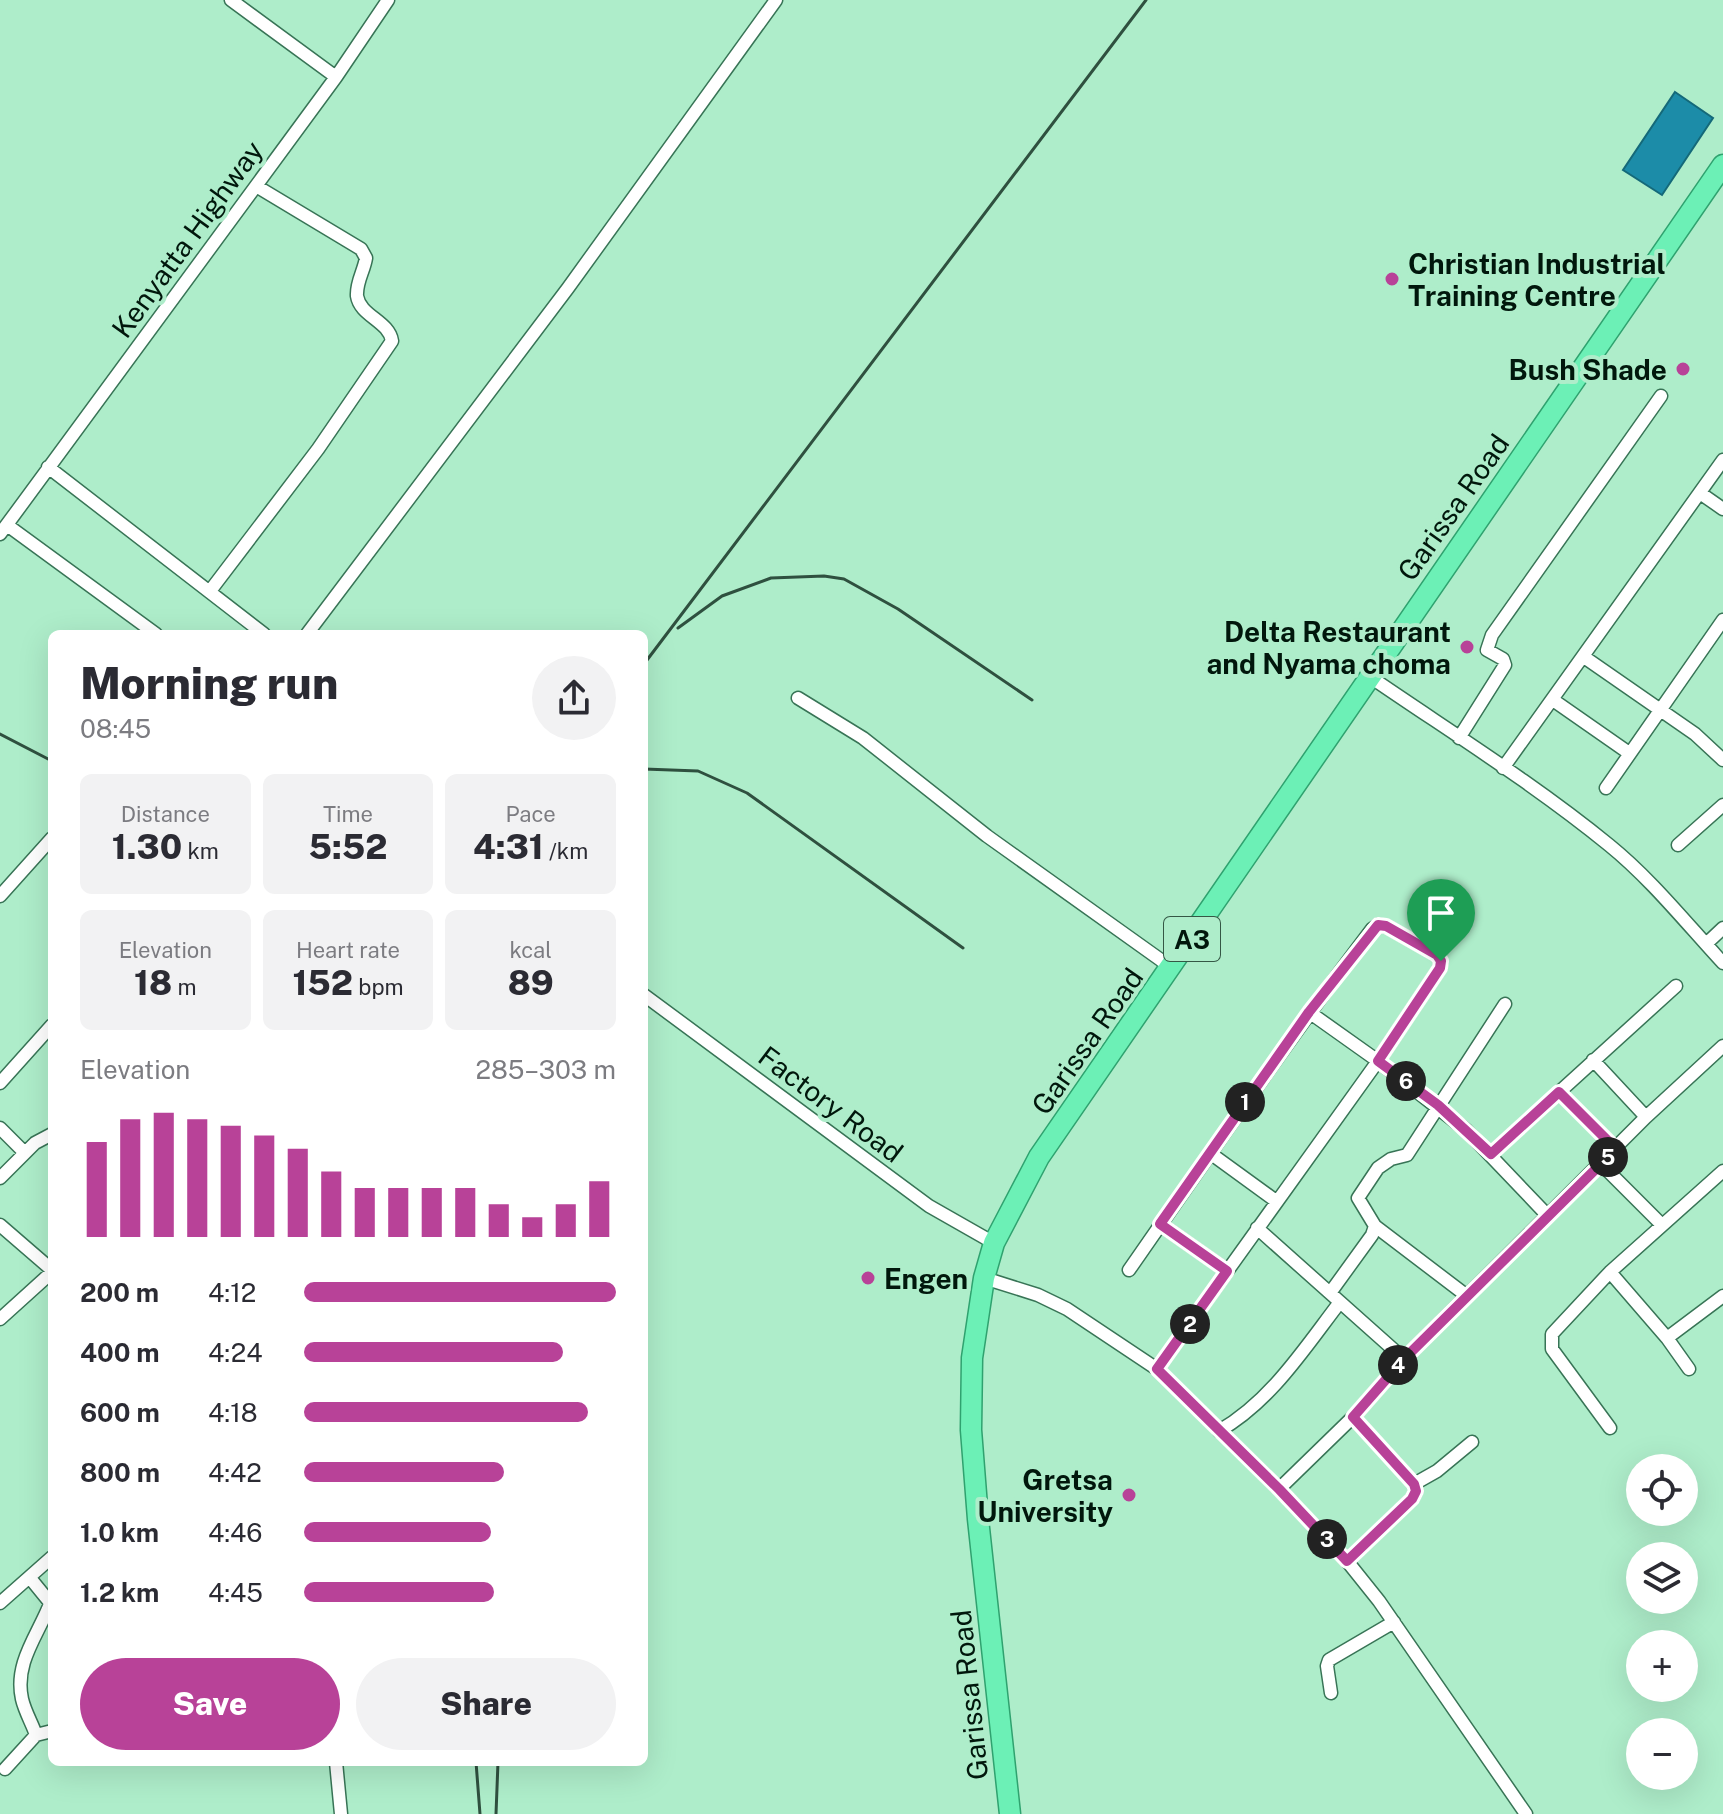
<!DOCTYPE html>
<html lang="en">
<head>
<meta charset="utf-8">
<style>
  :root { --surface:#fff; --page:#f2f2f3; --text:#2b2b33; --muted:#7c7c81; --accent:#b84298 }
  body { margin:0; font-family:"Public Sans",sans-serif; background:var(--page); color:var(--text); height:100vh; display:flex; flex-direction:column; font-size:30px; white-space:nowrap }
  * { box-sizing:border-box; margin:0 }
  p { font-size:26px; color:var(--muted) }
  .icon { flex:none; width:44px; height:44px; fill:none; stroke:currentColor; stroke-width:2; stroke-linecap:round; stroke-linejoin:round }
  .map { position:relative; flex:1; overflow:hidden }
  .side { position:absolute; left:48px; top:630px; width:600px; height:1136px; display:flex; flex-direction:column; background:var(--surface); border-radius:12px; box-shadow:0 8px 32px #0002 }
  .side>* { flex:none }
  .fabs { position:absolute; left:1626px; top:1454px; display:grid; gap:16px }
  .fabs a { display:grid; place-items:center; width:72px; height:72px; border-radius:50%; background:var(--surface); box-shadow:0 8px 32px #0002; font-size:40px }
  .pin { position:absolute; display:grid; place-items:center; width:68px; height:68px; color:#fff; margin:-82px -34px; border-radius:50% 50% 50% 0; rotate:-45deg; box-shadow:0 0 8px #0007 }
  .pin .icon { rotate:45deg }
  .km { position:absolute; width:40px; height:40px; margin:-20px; border-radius:50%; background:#222; color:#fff; font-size:22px; line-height:40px; text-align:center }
  .round { display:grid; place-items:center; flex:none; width:84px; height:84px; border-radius:42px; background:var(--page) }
  .head { display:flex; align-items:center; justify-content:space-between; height:136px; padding:0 32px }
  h1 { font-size:44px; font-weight:800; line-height:60px }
  .stats { display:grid; grid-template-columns:repeat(3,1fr); gap:12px; height:136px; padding:8px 32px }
  .stats div { display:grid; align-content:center; border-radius:12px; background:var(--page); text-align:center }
  .stats b { font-size:34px; font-weight:800 }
  .stats small { font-size:22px; font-weight:400 }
  .stats p { font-size:22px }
  .chart { height:224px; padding:16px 32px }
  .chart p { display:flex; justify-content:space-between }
  .chart svg { width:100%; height:144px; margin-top:8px; stroke:var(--accent); stroke-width:6 }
  .cta { display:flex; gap:16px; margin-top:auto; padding:16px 32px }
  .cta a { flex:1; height:92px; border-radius:48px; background:var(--accent); color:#fff; font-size:32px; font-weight:800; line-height:92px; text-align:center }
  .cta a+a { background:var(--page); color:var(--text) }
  ul { padding:0 32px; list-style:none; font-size:26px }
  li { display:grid; grid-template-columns:128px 96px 1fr; align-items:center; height:60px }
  li i { height:20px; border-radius:10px; background:var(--accent) }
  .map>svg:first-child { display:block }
  .water { fill:#1c8ca8; stroke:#146979; stroke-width:2 }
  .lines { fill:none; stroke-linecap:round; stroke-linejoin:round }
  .minor-casing { stroke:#387456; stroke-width:15 }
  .trunk-casing { stroke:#2fa26f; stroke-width:23 }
  .minor { stroke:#fff; stroke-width:12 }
  .trunk { stroke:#6cf0b6; stroke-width:20 }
  .rail { stroke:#2f503f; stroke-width:3 }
  .route-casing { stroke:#fff; stroke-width:16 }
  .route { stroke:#b84298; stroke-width:10 }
  .poi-dot { fill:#b84298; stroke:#aeedca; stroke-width:3 }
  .labels { text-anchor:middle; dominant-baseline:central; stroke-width:8; stroke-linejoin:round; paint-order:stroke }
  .shield { fill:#aeedca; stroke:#355745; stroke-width:2 }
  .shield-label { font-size:26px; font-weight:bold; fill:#01170c }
  .street-label { font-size:28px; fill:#01170c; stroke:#aeedca }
  .poi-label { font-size:28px; font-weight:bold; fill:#01170c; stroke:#aeedca; text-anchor:end }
</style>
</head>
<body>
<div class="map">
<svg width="1723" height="1814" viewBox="0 0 1723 1814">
  <rect width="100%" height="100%" fill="#aeedca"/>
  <path class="water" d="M1675 92 1713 118 1662 195 1623 170Z"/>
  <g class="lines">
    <g class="minor-casing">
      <path id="minor" d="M336 77 388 0
        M48 467 264 634
        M1700 493 1723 509
        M7 525 156 634
        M0 534 336 77 231 0
        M210 591 318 449 392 341C389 321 360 316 357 296 356 282 364 271 366 258L361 249 256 186
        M307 634 568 288 776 0
        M1584 657 1695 734 1723 760
        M1369 676C1449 731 1533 783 1609 845 1651 879 1686 923 1723 963
        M798 698 863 738 987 836 1172 968
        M1553 700 1629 753
        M1459 738 1505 665 1503 659 1487 650 1492 635 1661 396
        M1503 768 1723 460
        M1606 788 1723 620
        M1678 845 1723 805
        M0 896 52 838
        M1706 944 1723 928
        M644 995 929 1206 994 1243
        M1593 1060 1646 1117
        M0 1083 52 1025
        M1559 1092 1616 1149
        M0 1128 25 1153
        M1210 1153 1276 1201
        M1491 1154 1676 986
        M1601 1164 1662 1225
        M0 1178 35 1143 52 1134
        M1160 1224 1227 1271
        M0 1225 52 1270
        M1257 1228 1404 1359
        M1129 1270C1209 1155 1288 1040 1372 929L1378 925 1386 926 1437 955 1441 961 1440 968 1378 1061 1309 1012
        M1610 1272 1667 1338 1723 1296
        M984 1278 1038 1295 1067 1309 1157 1369 1279 1489 1347 1561 1379 1601 1526 1814
        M1330 1293 1372 1235 1375 1226
        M1467 1296 1375 1226 1358 1198 1378 1168 1391 1159 1407 1155 1505 1004
        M0 1319 52 1272
        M1667 1338 1689 1369
        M1157 1369 1378 1061 1466 1130 1548 1216
        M1610 1428 1552 1349V1334L1610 1272 1723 1171
        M1219 1431C1271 1401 1304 1349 1340 1302
        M1414 1484 1437 1471 1472 1442
        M1279 1489 1353 1417 1404 1359 1646 1117 1723 1046
        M1347 1561 1412 1499 1416 1491 1414 1484 1353 1417
        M30 1578 52 1605
        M0 1603 52 1557
        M1331 1693 1327 1666 1329 1660 1394 1622
        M36 1735 52 1731
        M336 1762 341 1814
        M5 1769 36 1735C32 1723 25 1712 22 1699 14 1663 38 1635 50 1604"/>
    </g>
    <g class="trunk-casing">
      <path id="trunk" d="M1010 1814 978 1519 971 1430 972 1358 984 1278 994 1243 1039 1157 1723 165"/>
    </g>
    <use href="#minor" class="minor"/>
    <use href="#trunk" class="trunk"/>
    <path class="rail" d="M678 628 722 596 771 578 824 576 844 579 898 609 1032 700
      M644 664 1146 0
      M0 734 52 761
      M644 769 698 771 747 793 963 948
      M476 1762 480 1814
      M496 1814 498 1762"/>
  </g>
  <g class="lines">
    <g class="route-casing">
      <path id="route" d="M1378 925 1386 926 1437 955 1441 961 1440 968 1378 1061 1438 1105 1491 1154 1559 1092 1616 1149 1404 1359 1353 1417 1414 1484 1416 1491 1412 1499 1347 1561 1279 1489 1157 1369 1227 1271 1160 1224 1309 1012Z"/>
    </g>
    <use href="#route" class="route"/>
  </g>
  <g class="poi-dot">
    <circle cx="1392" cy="279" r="8"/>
    <circle cx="1683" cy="369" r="8"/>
    <circle cx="1467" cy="647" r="8"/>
    <circle cx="868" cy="1278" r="8"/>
    <circle cx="1129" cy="1495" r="8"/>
  </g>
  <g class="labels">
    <rect class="shield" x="1164" y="917" width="56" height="44" rx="6"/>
    <g class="shield-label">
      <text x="1192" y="939">A3</text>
    </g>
    <g class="street-label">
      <text transform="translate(187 239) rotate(-54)">Kenyatta Highway</text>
      <text transform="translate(1453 507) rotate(-55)">Garissa Road</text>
      <text transform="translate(1087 1041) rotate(-55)">Garissa Road</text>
      <text transform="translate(831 1104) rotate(37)">Factory Road</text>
      <text transform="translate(969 1695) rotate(-96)">Garissa Road</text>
    </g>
    <g class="poi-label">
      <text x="1408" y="263" text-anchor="start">Christian Industrial<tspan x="1408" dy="32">Training Centre</tspan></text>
      <text x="1667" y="369">Bush Shade</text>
      <text x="1451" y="631">Delta Restaurant<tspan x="1451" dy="32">and Nyama choma</tspan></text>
      <text x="884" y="1278" text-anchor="start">Engen</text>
      <text x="1113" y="1479">Gretsa<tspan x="1113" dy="32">University</tspan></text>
    </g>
  </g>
</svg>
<div class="fabs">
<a><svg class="icon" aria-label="locate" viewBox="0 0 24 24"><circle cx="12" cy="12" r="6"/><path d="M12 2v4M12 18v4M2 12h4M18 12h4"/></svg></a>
<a><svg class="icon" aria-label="layers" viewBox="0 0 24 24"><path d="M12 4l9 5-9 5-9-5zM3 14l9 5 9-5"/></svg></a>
<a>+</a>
<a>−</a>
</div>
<div class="pin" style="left:1441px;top:961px;background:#1e9e55"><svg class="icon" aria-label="arrive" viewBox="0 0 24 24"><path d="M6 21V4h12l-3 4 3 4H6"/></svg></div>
<b class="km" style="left:1245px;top:1102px">1</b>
<b class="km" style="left:1190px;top:1324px">2</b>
<b class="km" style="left:1327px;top:1539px">3</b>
<b class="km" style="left:1398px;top:1365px">4</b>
<b class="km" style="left:1608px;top:1157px">5</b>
<b class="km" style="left:1406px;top:1081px">6</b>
<section class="side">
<div class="head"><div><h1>Morning run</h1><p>08:45</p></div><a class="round"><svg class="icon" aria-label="share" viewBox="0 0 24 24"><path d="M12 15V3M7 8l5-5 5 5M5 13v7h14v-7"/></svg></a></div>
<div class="stats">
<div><p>Distance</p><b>1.30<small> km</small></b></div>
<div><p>Time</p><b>5:52</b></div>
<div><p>Pace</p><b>4:31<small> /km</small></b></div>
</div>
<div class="stats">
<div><p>Elevation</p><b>18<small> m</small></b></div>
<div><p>Heart rate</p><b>152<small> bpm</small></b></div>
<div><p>kcal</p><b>89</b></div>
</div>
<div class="chart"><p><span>Elevation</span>285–303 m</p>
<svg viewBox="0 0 160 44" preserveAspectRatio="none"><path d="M5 44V15M15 44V8M25 44V6M35 44V8M45 44V10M55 44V13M65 44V17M75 44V24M85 44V29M95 44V29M105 44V29M115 44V29M125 44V34M135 44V38M145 44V34M155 44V27"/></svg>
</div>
<ul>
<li><b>200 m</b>4:12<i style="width:100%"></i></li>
<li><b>400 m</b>4:24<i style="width:83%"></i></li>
<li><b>600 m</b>4:18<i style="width:91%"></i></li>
<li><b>800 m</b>4:42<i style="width:64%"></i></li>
<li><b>1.0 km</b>4:46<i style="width:60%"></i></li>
<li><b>1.2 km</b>4:45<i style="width:61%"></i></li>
</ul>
<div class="cta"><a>Save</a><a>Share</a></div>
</section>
</div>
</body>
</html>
